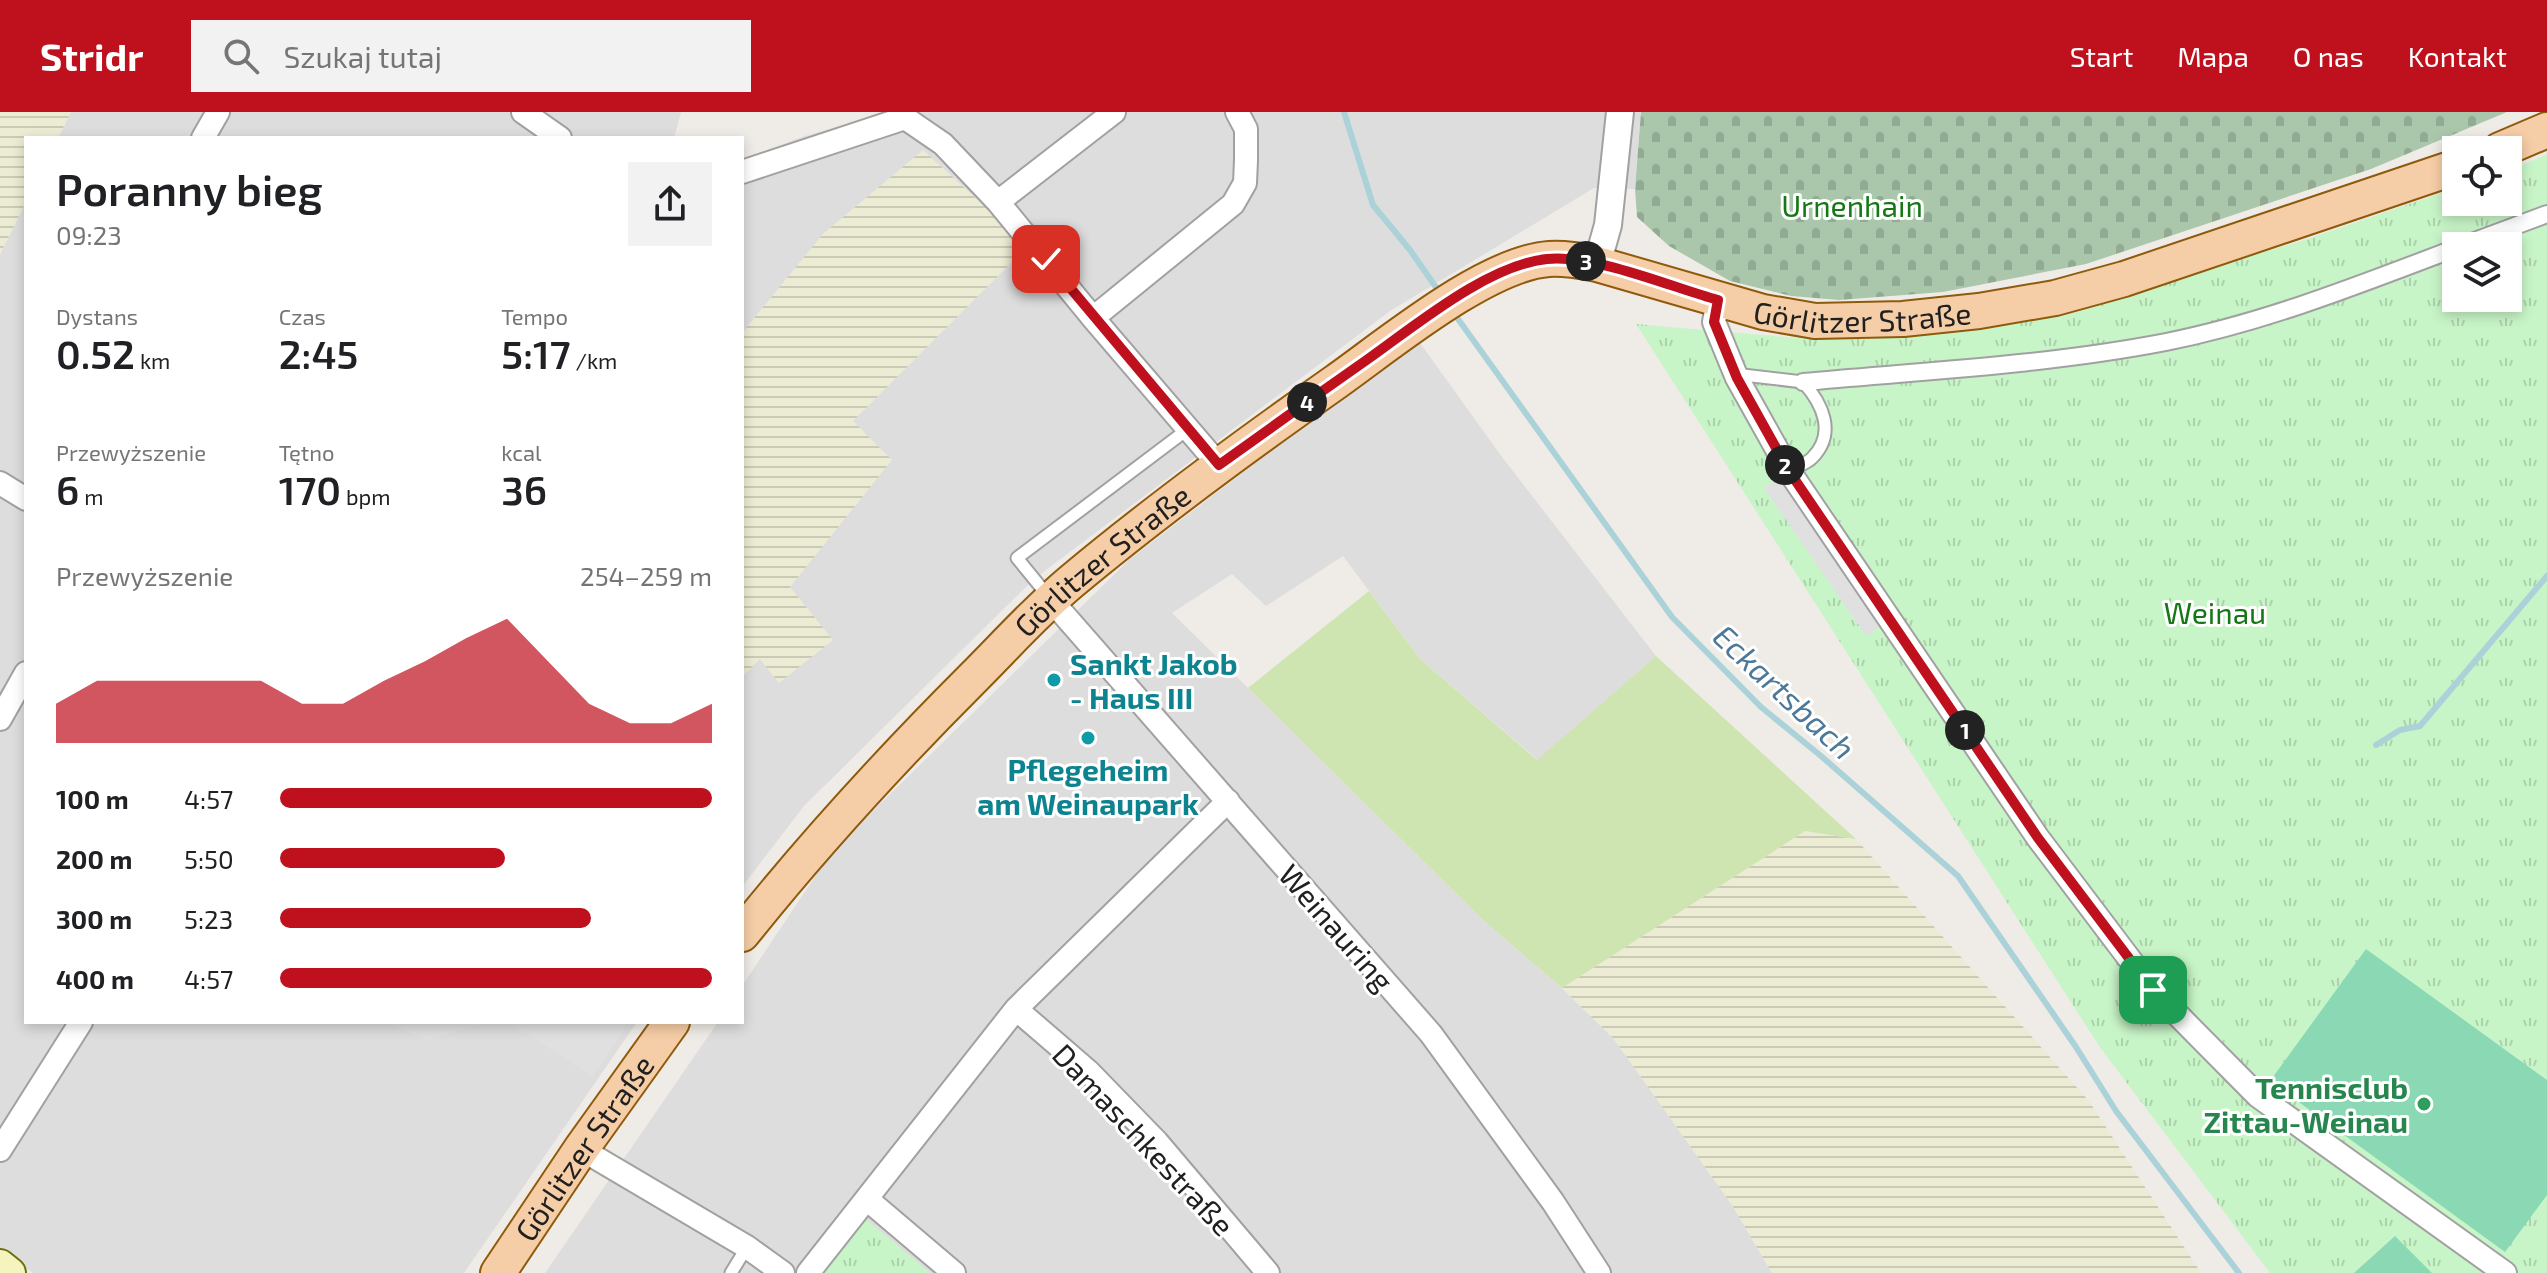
<!DOCTYPE html>
<html lang="pl">
<head>
<meta charset="utf-8">
<style>
  :root { --surface:#fff; --page:#f2f2f2; --text:#202124; --muted:#757577; --accent:#bf101d }
  body { margin:0; font-family:"Exo 2",sans-serif; background:var(--page); color:var(--text); height:100vh; display:flex; flex-direction:column; font-size:30px; white-space:nowrap }
  * { box-sizing:border-box; margin:0 }
  p { font-size:26px; color:var(--muted) }
  .icon { flex:none; width:44px; height:44px; fill:none; stroke:currentColor; stroke-width:2; stroke-linecap:round; stroke-linejoin:round }
  .map { position:relative; flex:1; overflow:hidden }
  .panel { position:absolute; left:24px; top:24px; width:720px; height:888px; display:flex; flex-direction:column; background:var(--surface); border-radius:0px; box-shadow:0 4px 12px #0003 }
  .panel>* { flex:none }
  .fabs { position:absolute; left:2442px; top:24px; display:grid; gap:16px }
  .fabs a { display:grid; place-items:center; width:80px; height:80px; border-radius:0px; background:var(--surface); box-shadow:0 4px 12px #0003; font-size:40px }
  .pin { position:absolute; display:grid; place-items:center; width:68px; height:68px; color:#fff; margin:-34px; border-radius:16px; box-shadow:0 4px 12px #0006 }
  .km { position:absolute; width:40px; height:40px; margin:-20px; border-radius:50%; background:#222; color:#fff; font-size:22px; line-height:40px; text-align:center }
  .round { display:grid; place-items:center; flex:none; width:84px; height:84px; border-radius:0px; background:var(--page) }
  .summary { display:flex; align-items:center; justify-content:space-between; height:136px; padding:0 32px }
  h1 { font-size:44px; font-weight:600; line-height:60px }
  .stats { display:grid; grid-template-columns:repeat(3,1fr); gap:12px; height:136px; padding:8px 32px }
  .stats div { display:grid; align-content:center }
  .stats b { font-size:40px; font-weight:600 }
  .stats small { font-size:22px; font-weight:400 }
  .stats p { font-size:22px }
  .chart { height:224px; padding:16px 32px }
  .chart p { display:flex; justify-content:space-between }
  .chart svg { width:100%; height:144px; margin-top:8px; fill:var(--accent); opacity:.7 }
  ul { padding:0 32px; list-style:none; font-size:26px }
  li { display:grid; grid-template-columns:128px 96px 1fr; align-items:center; height:60px }
  li i { height:20px; border-radius:10px; background:var(--accent) }
  header { display:flex; align-items:center; gap:48px; box-sizing:border-box; height:112px; padding:0 40px; background:var(--accent); color:#fff }
  header strong { font-size:38px }
  nav { display:flex; gap:44px; margin-inline-start:auto; font-size:28px }
  .search { width:560px; height:72px; background:var(--page); display:flex; align-items:center; gap:20px; box-sizing:border-box; padding:0 28px; border-radius:0px; color:var(--muted); font-size:30px }
  .map>svg:first-child { display:block }
  .residential { fill:#dedddd }
  .farmland { fill:url(#farmland-rules) }
  .grass { fill:#cee5b1 }
  .cemetery { fill:url(#cemetery-stones) }
  .park { fill:url(#park-tufts); fill-rule:evenodd }
  .pitch { fill:#8bd8b5 }
  .parking { fill:#e0e0e0 }
  .lines { fill:none; stroke-linecap:round; stroke-linejoin:round }
  .stream { stroke:#abd2d9; stroke-width:6 }
  .service-casing { stroke:#a1a1a1; stroke-width:15 }
  .pedestrian-casing { stroke:#a1a1a1; stroke-width:20 }
  .minor-casing { stroke:#a1a1a1; stroke-width:26 }
  .tertiary-casing { stroke:#a1a1a1; stroke-width:30 }
  .secondary-casing { stroke:#6c6f0e; stroke-width:34 }
  .primary-casing { stroke:#8f5a0c; stroke-width:38 }
  .service { stroke:#fff; stroke-width:11 }
  .pedestrian { stroke:#fff; stroke-width:16 }
  .minor { stroke:#fff; stroke-width:22 }
  .tertiary { stroke:#fff; stroke-width:26 }
  .secondary { stroke:#f5f4bf; stroke-width:30 }
  .primary { stroke:#f5cda6; stroke-width:34 }
  .route-casing { stroke:#fff; stroke-width:16 }
  .route { stroke:#bf101d; stroke-width:10 }
  .culture-dot { fill:#0f9aa8; stroke:#fff; stroke-width:3 }
  .leisure-dot { fill:#2e9e5b; stroke:#fff; stroke-width:3 }
  .labels { text-anchor:middle; dominant-baseline:central; stroke-width:6; stroke-linejoin:round; paint-order:stroke }
  .park-label { font-size:30px; fill:#157716; stroke:#fff }
  .street-label { font-size:30px; fill:#202020; stroke:#fff }
  .culture-label { font-size:30px; font-weight:bold; fill:#0d838f; stroke:#fff; text-anchor:start }
  .leisure-label { font-size:30px; font-weight:bold; fill:#27864d; stroke:#fff; text-anchor:end }
  .water-label { font-size:32px; font-style:italic; fill:#4c7899; stroke:#fff }
</style>
</head>
<body>
<header>
<strong>Stridr</strong>
<div class="search"><svg class="icon" aria-label="search" viewBox="0 0 24 24"><circle cx="10" cy="10" r="6"/><path d="M15 15l6 6"/></svg>Szukaj tutaj</div>
<nav><a>Start</a><a>Mapa</a><a>O nas</a><a>Kontakt</a></nav>
</header>
<div class="map">
<svg width="2547" height="1161" viewBox="0 0 2547 1161">
  <defs>
    <pattern id="farmland-rules" width="6" height="5" patternUnits="userSpaceOnUse" patternTransform="scale(2)"><rect width="6" height="5" fill="#ececd4"/><path d="M0 2.5h6" fill="none" stroke="#cacab6"/></pattern>
    <pattern id="cemetery-stones" width="16" height="16" patternUnits="userSpaceOnUse" patternTransform="scale(2)"><rect width="16" height="16" fill="#aac7ac"/><path d="M2 7V4a2 2 0 0 1 4 0v3zM10 15v-3a2 2 0 0 1 4 0v3z" fill="#92ab94"/></pattern>
    <pattern id="park-tufts" width="24" height="20" patternUnits="userSpaceOnUse" patternTransform="scale(2)"><rect width="24" height="20" fill="#c8f5c8"/><path d="M3 7l-1-3M5 7V3M7 7l1-3M15 17l-1-3M17 17v-4M19 17l1-3" fill="none" stroke="#acd2ac"/></pattern>
  </defs>
  <rect width="100%" height="100%" fill="#efece7"/>
  <path class="residential" d="M71 0H681L674 26H58Z
    M891 0H1641L1635 77 1594 76 1390 199 1034 467 804 694 742 775V47L805 24Z
    M26 90V910H637L464 1161H33L0 1135V142Z
    M1420 231 1502 345 1656 544 1538 648 1420 547 1343 444 1266 494 1232 462 1172 501 1484 809 1562 876 1614 927 1732 1093 1772 1161H545L718 910H742V874L832 739 1130 447 1263 345Z"/>
  <path class="farmland" d="M0 0H71L58 26H26V90L0 142Z
    M923 38 1028 134 853 309 892 348 790 475 833 528 779 571 760 547 742 565V221L823 122Z
    M1805 719 1856 727 2089 989 2201 1161H1772L1732 1093 1614 927 1562 876Z"/>
  <path class="grass" d="M1369 479 1420 547 1537 648 1656 544 1856 727 1805 719 1562 876 1484 809 1248 576Z"/>
  <path class="cemetery" d="M1641 0H2507L2371 57 2086 152 1943 180 1839 188 1791 184 1730 169 1669 134 1637 105 1635 77Z"/>
  <path class="park" d="M2547 42V1161H2270L2099 934 1636 212 1798 226 1915 219 2063 197 2298 130 2456 76V90H2508V59ZM2456 134H2508V186H2456Z
    M861 1103 930 1161H817Z"/>
  <path class="pitch" d="M2366 837 2547 968V1083L2505 1140 2270 969Z
    M2395 1124 2432 1161H2354Z"/>
  <path class="parking" d="M1783 363 1885 511 1866 524 1764 376Z
    M387 910H490L427 928Z
    M509 910H620L626 914 592 965Z"/>
  <g class="lines">
    <path class="stream" d="M1344 0 1373 93 1410 138 1440 181
      M1453 200 1672 505 1761 595 1821 644 1958 764 2076 935 2116 999 2239 1161
      M2376 633 2400 618 2420 614 2547 464"/>
    <g class="service-casing">
      <path id="service" d="M1737 266 1743 263 1803 270C1822 291 1837 321 1812 346 1806 352 1796 355 1789 359
        M1048 484 1017 446 1188 317
        M731 1161 747 1135"/>
    </g>
    <g class="pedestrian-casing">
      <path id="pedestrian" d="M2461 134 2547 102
        M1803 270C1924 259 2047 253 2166 230 2266 210 2361 172 2456 136"/>
    </g>
    <g class="minor-casing">
      <path id="minor" d="M523 0 560 26
        M203 26 218 0
        M742 60 905 6 943 32 998 90 1093 206 1219 353
        M998 90 1114 0
        M1718 188 1714 210 1737 266 1789 359 2038 726 2153 878 2258 984 2505 1161
        M1093 206 1233 92 1245 71 1246 48V17L1237 0
        M0 371 26 387
        M1051 488 1431 922 1553 1090 1599 1161
        M0 607 26 561
        M1016 897 1088 959 1157 1030 1268 1161
        M581 1037 747 1135 783 1161
        M0 1038 81 910
        M868 1088 954 1161
        M808 1161 1016 897 1228 689"/>
    </g>
    <g class="tertiary-casing">
      <path id="tertiary" d="M1597 152 1608 113 1620 0"/>
    </g>
    <g class="secondary-casing">
      <path id="secondary" d="M0 1153 10 1161"/>
    </g>
    <g class="primary-casing">
      <g id="primary">
        <path d="M2500 38 2547 18"/>
        <path id="s1" d="M742 822C814 732 891 648 973 566 1005 534 1036 499 1072 469 1157 398 1246 333 1337 269 1389 232 1487 151 1549 147 1566 146 1581 149 1597 152L1763 200 1815 209 1903 207 1979 199 2055 186 2124 167 2456 55"/>
        <path id="s2" d="M498 1161 581 1037 672 910"/>
      </g>
    </g>
    <use href="#service" class="service"/>
    <use href="#pedestrian" class="pedestrian"/>
    <use href="#minor" class="minor"/>
    <use href="#tertiary" class="tertiary"/>
    <use href="#secondary" class="secondary"/>
    <use href="#primary" class="primary"/>
  </g>
  <g class="lines">
    <g class="route-casing">
      <path id="route" d="M1046 147 1219 353C1269 317 1318 282 1368 247 1416 213 1488 153 1547 147 1594 142 1671 175 1718 188L1714 210 1737 266 1789 359 2038 726 2153 878"/>
    </g>
    <use href="#route" class="route"/>
  </g>
  <g class="culture-dot">
    <circle cx="1054" cy="568" r="8"/>
    <circle cx="1088" cy="626" r="8"/>
  </g>
  <circle class="leisure-dot" cx="2424" cy="992" r="8"/>
  <g class="labels">
    <g class="park-label">
      <text x="1852" y="93">Urnenhain</text>
      <text x="2215" y="500">Weinau</text>
    </g>
    <g class="street-label">
      <text stroke="none"><textPath href="#s1" startOffset="1384">Görlitzer Straße</textPath></text>
      <text stroke="none"><textPath href="#s1" startOffset="520">Görlitzer Straße</textPath></text>
      <text transform="translate(1337 815) rotate(49)">Weinauring</text>
      <text transform="translate(1144 1027) rotate(47)">Damaschkestraße</text>
      <text stroke="none"><textPath href="#s2" startOffset="152">Görlitzer Straße</textPath></text>
    </g>
    <g class="culture-label">
      <text x="1070" y="551">Sankt Jakob<tspan x="1070" dy="34">- Haus III</tspan></text>
      <text x="1088" y="657" text-anchor="middle">Pflegeheim<tspan x="1088" dy="34">am Weinaupark</tspan></text>
    </g>
    <g class="leisure-label">
      <text x="2408" y="975">Tennisclub<tspan x="2408" dy="34">Zittau-Weinau</tspan></text>
    </g>
    <g class="water-label">
      <text transform="translate(1785 579) rotate(43)">Eckartsbach</text>
    </g>
  </g>
</svg>
<div class="fabs">
<a><svg class="icon" aria-label="locate" viewBox="0 0 24 24"><circle cx="12" cy="12" r="6"/><path d="M12 2v4M12 18v4M2 12h4M18 12h4"/></svg></a>
<a><svg class="icon" aria-label="layers" viewBox="0 0 24 24"><path d="M12 4l9 5-9 5-9-5zM3 14l9 5 9-5"/></svg></a>
</div>
<div class="pin" style="left:2153px;top:878px;background:#1e9e55"><svg class="icon" aria-label="arrive" viewBox="0 0 24 24"><path d="M6 21V4h12l-3 4 3 4H6"/></svg></div>
<div class="pin" style="left:1046px;top:147px;background:#d93025"><svg class="icon" aria-label="check" viewBox="0 0 24 24"><path d="M5 12l5 5 9-10"/></svg></div>
<b class="km" style="left:1965px;top:618px">1</b>
<b class="km" style="left:1785px;top:353px">2</b>
<b class="km" style="left:1586px;top:149px">3</b>
<b class="km" style="left:1307px;top:290px">4</b>
<section class="panel">
<div class="summary"><div><h1>Poranny bieg</h1><p>09:23</p></div><a class="round"><svg class="icon" aria-label="share" viewBox="0 0 24 24"><path d="M12 15V3M7 8l5-5 5 5M5 13v7h14v-7"/></svg></a></div>
<div class="stats">
<div><p>Dystans</p><b>0.52<small> km</small></b></div>
<div><p>Czas</p><b>2:45</b></div>
<div><p>Tempo</p><b>5:17<small> /km</small></b></div>
</div>
<div class="stats">
<div><p>Przewyższenie</p><b>6<small> m</small></b></div>
<div><p>Tętno</p><b>170<small> bpm</small></b></div>
<div><p>kcal</p><b>36</b></div>
</div>
<div class="chart"><p><span>Przewyższenie</span>254–259 m</p>
<svg viewBox="0 0 160 44" preserveAspectRatio="none"><path d="M0 44V32L10 25L20 25L30 25L40 25L50 25L60 32L70 32L80 25L90 19L100 12L110 6L120 19L130 32L140 38L150 38L160 32V44z"/></svg>
</div>
<ul>
<li><b>100 m</b>4:57<i style="width:100%"></i></li>
<li><b>200 m</b>5:50<i style="width:52%"></i></li>
<li><b>300 m</b>5:23<i style="width:72%"></i></li>
<li><b>400 m</b>4:57<i style="width:100%"></i></li>
</ul>
</section>
</div>
</body>
</html>
